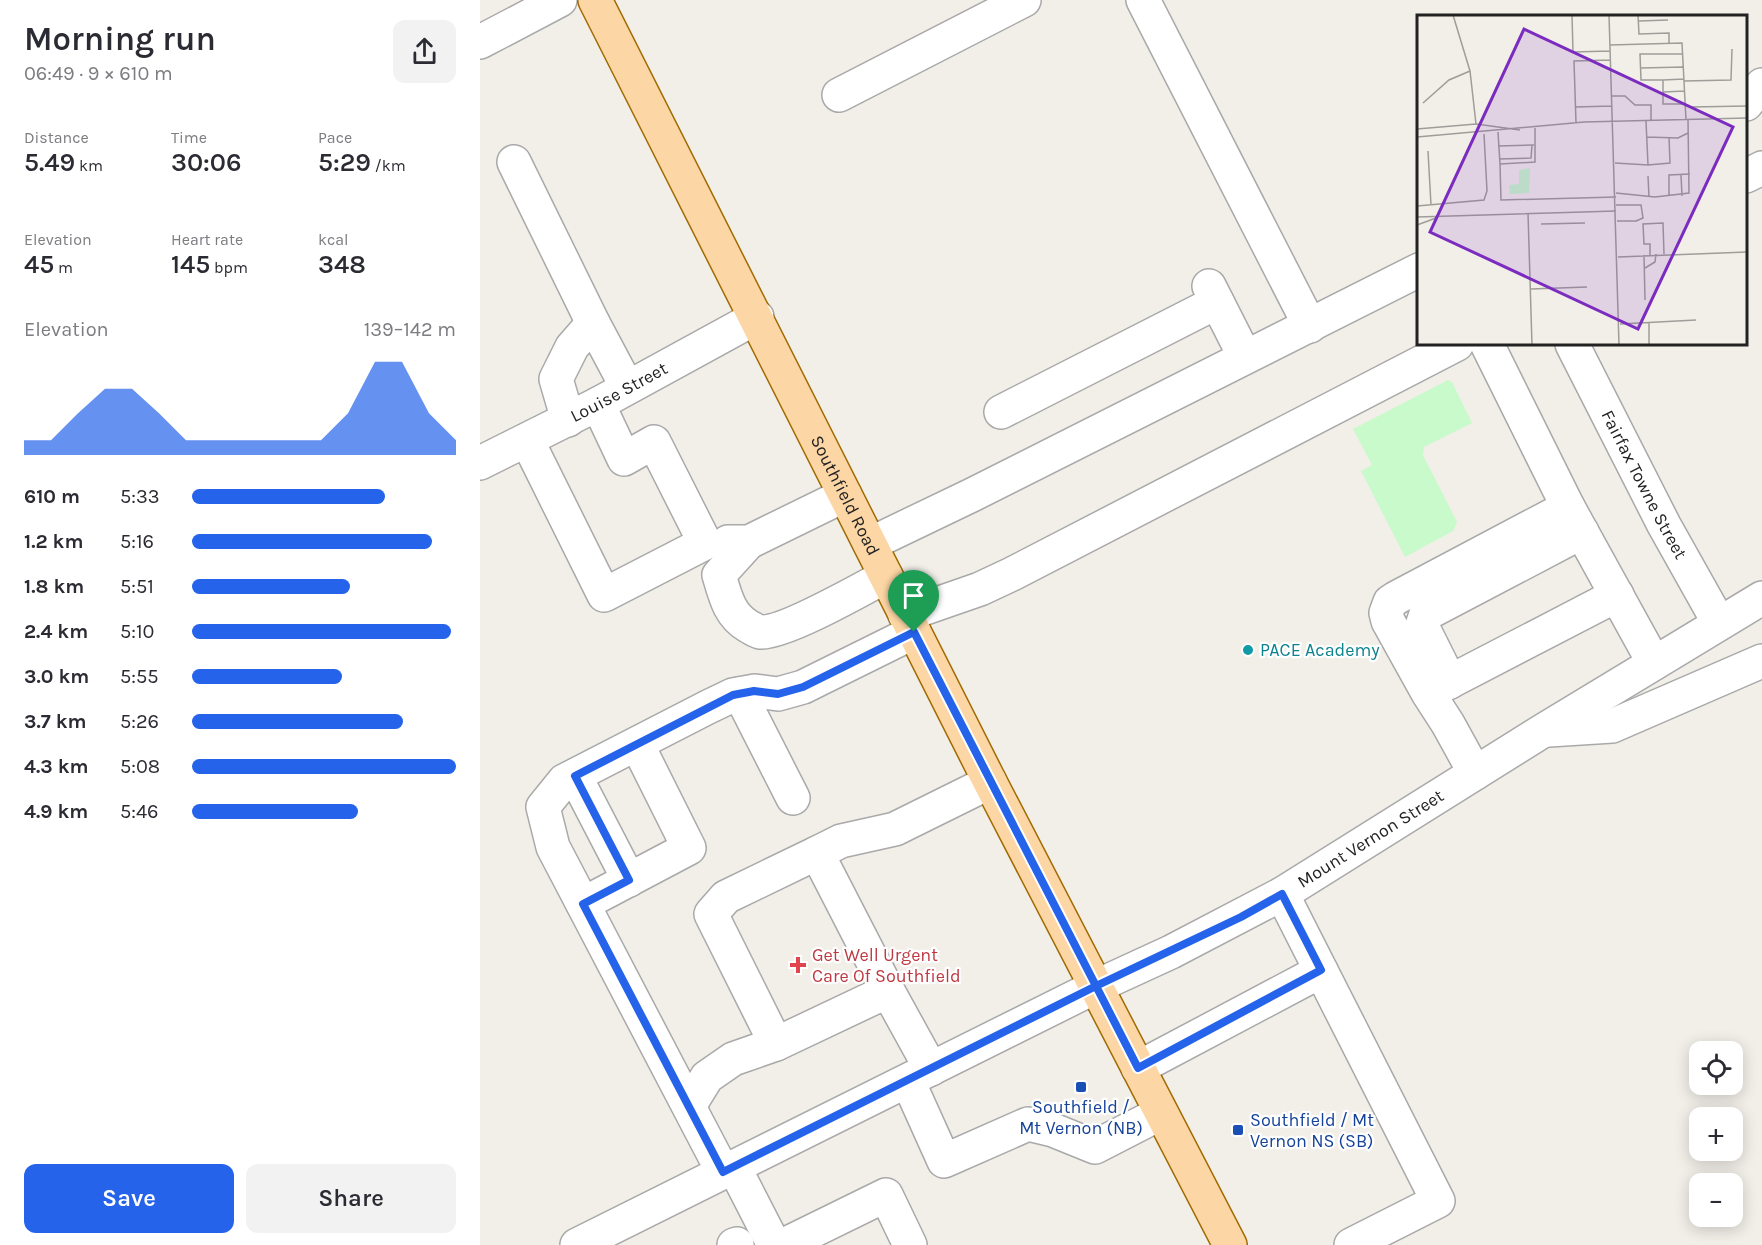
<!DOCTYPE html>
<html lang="en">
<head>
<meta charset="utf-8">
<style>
  :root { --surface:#fff; --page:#f2f2f3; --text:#2b2b33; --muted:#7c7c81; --accent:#2563eb }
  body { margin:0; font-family:Karla,sans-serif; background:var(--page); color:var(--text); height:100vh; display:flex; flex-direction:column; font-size:22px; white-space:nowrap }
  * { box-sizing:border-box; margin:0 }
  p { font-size:20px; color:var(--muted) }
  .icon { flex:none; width:33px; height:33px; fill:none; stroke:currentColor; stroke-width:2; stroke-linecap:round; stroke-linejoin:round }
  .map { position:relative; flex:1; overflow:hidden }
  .drawer { display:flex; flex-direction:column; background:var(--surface); width:480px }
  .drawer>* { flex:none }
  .tools { position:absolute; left:1209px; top:1041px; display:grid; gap:12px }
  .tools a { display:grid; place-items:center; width:54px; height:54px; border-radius:12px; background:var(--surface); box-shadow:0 3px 15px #0003; font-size:30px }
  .pin { position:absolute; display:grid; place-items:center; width:51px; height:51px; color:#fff; margin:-62px -26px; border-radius:50% 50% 50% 0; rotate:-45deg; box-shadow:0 0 6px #0007 }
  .pin .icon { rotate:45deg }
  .round { display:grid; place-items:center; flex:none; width:63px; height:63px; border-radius:12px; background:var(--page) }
  .summary { display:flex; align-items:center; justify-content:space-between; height:102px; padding:0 24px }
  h1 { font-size:33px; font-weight:600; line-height:45px }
  .metrics { display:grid; grid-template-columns:repeat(3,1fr); gap:9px; height:102px; padding:6px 24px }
  .metrics div { display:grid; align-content:center }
  .metrics b { font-size:26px; font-weight:600 }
  .metrics small { font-size:16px; font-weight:400 }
  .metrics p { font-size:16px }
  .chart { height:168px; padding:12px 24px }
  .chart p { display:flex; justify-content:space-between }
  .chart svg { width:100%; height:108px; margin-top:6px; fill:var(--accent); opacity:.7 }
  .primary-button { display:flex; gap:12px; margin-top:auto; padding:12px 24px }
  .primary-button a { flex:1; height:69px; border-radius:12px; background:var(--accent); color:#fff; font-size:24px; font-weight:600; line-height:69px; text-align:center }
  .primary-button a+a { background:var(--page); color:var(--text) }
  ul { padding:0 24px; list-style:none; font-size:20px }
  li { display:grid; grid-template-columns:96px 72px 1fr; align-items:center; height:45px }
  li i { height:15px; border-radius:8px; background:var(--accent) }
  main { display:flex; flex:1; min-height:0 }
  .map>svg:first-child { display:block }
  .park { fill:#c8facc }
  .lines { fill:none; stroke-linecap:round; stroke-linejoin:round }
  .minor-casing { stroke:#a9a9a9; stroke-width:36 }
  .major-casing { stroke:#a06b00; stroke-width:36 }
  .minor { stroke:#fff; stroke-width:33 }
  .major { stroke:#fcd6a4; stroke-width:33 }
  .route-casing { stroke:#fff; stroke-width:12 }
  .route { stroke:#2563eb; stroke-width:8 }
  .culture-dot { fill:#0f9aa8; stroke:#fff; stroke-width:2 }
  .health-dot { fill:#e0444e; stroke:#fff; stroke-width:2 }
  .transit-dot { fill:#1a4fb4; stroke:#fff; stroke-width:2 }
  .labels { text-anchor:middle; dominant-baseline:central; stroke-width:4.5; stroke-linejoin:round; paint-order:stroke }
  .street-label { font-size:18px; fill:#222; stroke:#fff }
  .culture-label { font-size:18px; fill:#0d838f; stroke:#fff; text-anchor:start }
  .health-label { font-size:18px; fill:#be3a42; stroke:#fff; text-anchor:start }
  .transit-label { font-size:18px; fill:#164399; stroke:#fff }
  .inset-road { fill:none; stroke:#9f9d99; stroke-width:1.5 }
  .view { fill:#7b2cbf; fill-opacity:0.15; stroke:#7b2cbf; stroke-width:3 }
  .inset-edge { fill:none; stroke:#222; stroke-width:3 }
</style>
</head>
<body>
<main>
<section class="drawer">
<div class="summary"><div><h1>Morning run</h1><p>06:49 · 9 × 610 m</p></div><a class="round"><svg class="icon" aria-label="share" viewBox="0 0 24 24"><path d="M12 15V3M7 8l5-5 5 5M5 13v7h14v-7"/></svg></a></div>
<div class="metrics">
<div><p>Distance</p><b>5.49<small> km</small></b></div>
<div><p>Time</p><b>30:06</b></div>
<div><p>Pace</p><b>5:29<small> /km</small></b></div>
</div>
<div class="metrics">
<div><p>Elevation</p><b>45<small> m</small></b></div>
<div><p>Heart rate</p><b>145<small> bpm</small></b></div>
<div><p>kcal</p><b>348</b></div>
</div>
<div class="chart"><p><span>Elevation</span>139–142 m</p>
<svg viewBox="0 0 160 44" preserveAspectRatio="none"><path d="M0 44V38L10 38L20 27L30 17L40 17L50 27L60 38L70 38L80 38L90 38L100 38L110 38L120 27L130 6L140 6L150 27L160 38V44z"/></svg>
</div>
<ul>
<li><b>610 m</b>5:33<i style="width:73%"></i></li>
<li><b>1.2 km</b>5:16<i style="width:91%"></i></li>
<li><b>1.8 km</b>5:51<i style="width:60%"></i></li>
<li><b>2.4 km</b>5:10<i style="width:98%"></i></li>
<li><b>3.0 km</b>5:55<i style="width:57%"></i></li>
<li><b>3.7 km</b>5:26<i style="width:80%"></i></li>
<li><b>4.3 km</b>5:08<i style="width:100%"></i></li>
<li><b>4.9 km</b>5:46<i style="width:63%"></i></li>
</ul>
<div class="primary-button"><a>Save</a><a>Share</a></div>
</section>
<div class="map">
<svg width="1282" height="1245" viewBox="0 0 1282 1245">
  <rect width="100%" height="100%" fill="#f2efe9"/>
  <path class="park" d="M968 380 972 382 992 423 944 447 943 455 977 522 973 531 925 557 881 471 892 465 873 429Z"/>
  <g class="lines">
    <g class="minor-casing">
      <g id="minor">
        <path d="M663 0 830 326"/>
        <path d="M0 42 80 0"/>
        <path d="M359 95 544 0"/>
        <path d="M1266 104 1282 85"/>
        <path d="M34 162 113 323 147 387"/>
        <path d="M1266 176 1282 168"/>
        <path d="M729 286 765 357"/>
        <path d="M1007 344 1088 507"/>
        <path id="s1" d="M1092 344 1184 525 1239 623"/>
        <path d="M521 412 737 302"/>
        <path d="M88 420 76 379 92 347 113 323"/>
        <path d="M47 440 124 595 225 543 174 442 144 459 118 404"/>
        <path id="s2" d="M0 463 118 404 277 317"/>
        <path d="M248 542H269L365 495"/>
        <path d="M269 542 239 575C245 595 249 615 268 626 272 628 276 631 280 632 303 634 382 589 406 576"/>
        <path d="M390 544 492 495 939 270"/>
        <path d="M425 615 500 589 532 574 977 344"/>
        <path d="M970 682 942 626 946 614 1102 532"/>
        <path d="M950 692 1137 595"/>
        <path d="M260 694 313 798"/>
        <path d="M1069 730 1132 726 1282 661"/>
        <path d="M995 773 968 724 948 693 908 621 906 613 910 602 916 598 1088 507 1174 663"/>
        <path d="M95 776 149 880"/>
        <path d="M802 894 958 1201 871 1245"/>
        <path d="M103 904 209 848 157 744"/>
        <path d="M296 1044 231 914 246 897 337 853"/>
        <path d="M658 1068 841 971"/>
        <path d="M451 1069 408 991 337 853 361 841 415 829 510 782"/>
        <path d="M428 1081 464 1161 548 1124 573 1130 615 1147 681 1113"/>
        <path d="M209 1106 227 1077 253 1059 296 1044 408 991"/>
        <path d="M254 1167 294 1245"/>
        <path d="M243 1172 73 847 63 807 84 781 228 707 253 695 275 691 298 694 323 687 434 632"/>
        <path id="s3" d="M97 1245 617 986 691 952 802 894 1064 730 1282 598"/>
        <path d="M254 1245 257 1244"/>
        <path d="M304 1245 406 1195 430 1245"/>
      </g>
    </g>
    <g class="major-casing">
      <g id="major">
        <path id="s4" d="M115 0 510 782 750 1245"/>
      </g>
    </g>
    <use href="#minor" class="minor"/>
    <use href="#major" class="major"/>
  </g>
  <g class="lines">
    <g class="route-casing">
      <path id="route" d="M434 632 323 687 298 694 274 691 253 695 95 776 149 880 103 904 243 1172 616 986 658 1068 841 970 802 894 761 917 616 986 434 632"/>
    </g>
    <use href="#route" class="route"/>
  </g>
  <circle class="culture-dot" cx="768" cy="650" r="6"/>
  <path class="health-dot" d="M315 956h6v6h6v6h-6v6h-6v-6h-6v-6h6z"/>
  <g class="transit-dot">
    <rect x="595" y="1081" width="12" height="12" rx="3"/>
    <rect x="752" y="1124" width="12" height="12" rx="3"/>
  </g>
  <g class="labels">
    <g class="street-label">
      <text stroke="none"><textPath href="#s2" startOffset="156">Louise Street</textPath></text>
      <text stroke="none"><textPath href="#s1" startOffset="158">Fairfax Towne Street</textPath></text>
      <text stroke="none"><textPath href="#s4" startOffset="555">Southfield Road</textPath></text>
      <text stroke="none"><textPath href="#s3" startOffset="892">Mount Vernon Street</textPath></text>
    </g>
    <g class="culture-label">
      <text x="780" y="650">PACE Academy</text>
    </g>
    <g class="health-label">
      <text x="332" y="955">Get Well Urgent<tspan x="332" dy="21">Care Of Southfield</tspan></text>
    </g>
    <g class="transit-label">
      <text x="601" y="1107">Southfield /<tspan x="601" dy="21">Mt Vernon (NB)</tspan></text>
      <text x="770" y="1120" text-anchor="start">Southfield / Mt<tspan x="770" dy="21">Vernon NS (SB)</tspan></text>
    </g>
  </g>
  <g transform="translate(937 15)">
    <rect width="330" height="330" fill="#f2efe9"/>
    <path d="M113 153 112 178 93 179 92 170 102 169V155Z" fill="#c8facc"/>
    <path class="inset-road" d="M36 0 53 56 59 109M155 0 156 37 193 36M192 0 202 330M221 0 222 19 252 18V28M222 6 251 5M193 30 265 28 269 105M266 39H223L224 65H246V89H268M223 53 267 52M246 65 267 64M267 66 314 65 315 34M246 77 268 76M195 81H208L218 90H234V106M6 88 32 65 53 56M158 92 195 91M274 92 330 91M159 108 157 46 194 45M0 114 59 109 103 115M81 117 83 149 118 147V113M0 122 167 107 330 103M230 122 261 123 271 118M81 131 117 130M11 136 14 190M82 144 114 143 115 130M198 148 231 150 229 106M83 149 84 185 199 182M231 150 253 148 252 122M264 160 265 181M231 161 232 182M199 178 238 182 272 178 271 105M252 181V160L273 159M199 190H224L226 203 219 206M0 191 67 185 70 176 67 119M111 198 115 330M0 202 199 196M200 206H220M124 209 168 208M0 210 19 203M227 240 228 285M233 240V229H227L226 209 246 208 247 239M201 242 330 237M228 253 238 247 239 239M114 274 170 272M232 307V330M203 309 279 305"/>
    <path class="view" d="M107 14 316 112 221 314 13 217Z"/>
    <rect width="330" height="330" class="inset-edge"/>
  </g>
</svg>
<div class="tools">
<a><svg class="icon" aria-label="locate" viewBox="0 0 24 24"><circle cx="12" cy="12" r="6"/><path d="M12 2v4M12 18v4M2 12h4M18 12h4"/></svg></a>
<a>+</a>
<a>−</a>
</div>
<div class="pin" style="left:434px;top:632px;background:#1e9e55"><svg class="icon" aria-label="arrive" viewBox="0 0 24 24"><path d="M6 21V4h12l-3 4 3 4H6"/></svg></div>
</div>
</main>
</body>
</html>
